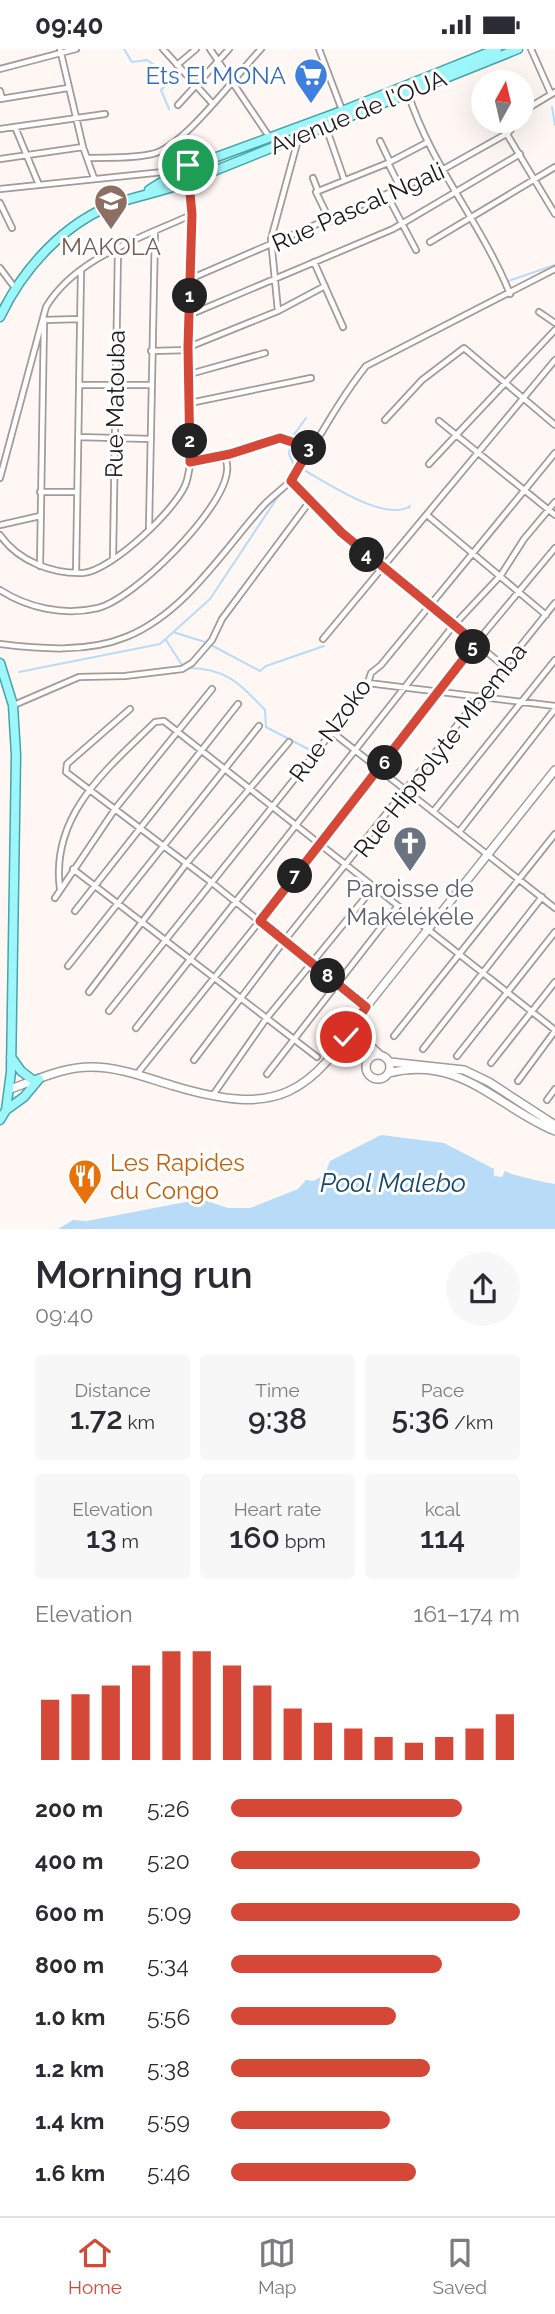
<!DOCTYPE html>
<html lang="en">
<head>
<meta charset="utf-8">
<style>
  :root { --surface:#fff; --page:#f7f7f7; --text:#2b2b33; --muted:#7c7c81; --line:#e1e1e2; --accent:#d54838 }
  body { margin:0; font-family:Raleway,sans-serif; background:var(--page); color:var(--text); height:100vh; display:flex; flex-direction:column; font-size:26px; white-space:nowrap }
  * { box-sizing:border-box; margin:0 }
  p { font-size:23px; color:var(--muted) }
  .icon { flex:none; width:38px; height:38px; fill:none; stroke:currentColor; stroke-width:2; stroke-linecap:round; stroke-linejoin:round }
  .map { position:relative; height:1180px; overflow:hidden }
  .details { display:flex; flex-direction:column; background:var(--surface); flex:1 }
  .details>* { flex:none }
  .needle { width:46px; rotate:8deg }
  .fabs { position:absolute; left:471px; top:21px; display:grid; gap:14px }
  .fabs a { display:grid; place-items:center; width:63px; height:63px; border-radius:50%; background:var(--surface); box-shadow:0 7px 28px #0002; font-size:35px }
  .pin { position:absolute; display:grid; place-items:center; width:60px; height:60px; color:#fff; margin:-30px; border:4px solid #fff; border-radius:50%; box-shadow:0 2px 7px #0007 }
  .km { position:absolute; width:35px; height:35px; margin:-18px; border-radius:50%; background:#222; color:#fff; font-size:19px; line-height:35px; text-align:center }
  .round { display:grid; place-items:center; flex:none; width:74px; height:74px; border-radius:37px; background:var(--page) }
  .headline { display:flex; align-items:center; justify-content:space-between; height:119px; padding:0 35px }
  h1 { font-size:38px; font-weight:600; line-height:52px }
  .metrics { display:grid; grid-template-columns:repeat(3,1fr); gap:10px; height:119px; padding:7px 35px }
  .metrics div { display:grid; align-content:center; border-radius:7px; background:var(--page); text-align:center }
  .metrics b { font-size:30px; font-weight:600 }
  .metrics small { font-size:19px; font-weight:400 }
  .metrics p { font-size:19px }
  .chart { height:196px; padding:14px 35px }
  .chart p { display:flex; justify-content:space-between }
  .chart svg { width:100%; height:126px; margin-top:7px; stroke:var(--accent); stroke-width:6 }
  ul { padding:0 35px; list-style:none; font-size:23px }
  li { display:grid; grid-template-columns:112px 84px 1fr; align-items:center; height:52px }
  li i { height:18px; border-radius:9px; background:var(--accent) }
  .status { display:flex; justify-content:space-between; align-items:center; height:49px; padding:0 35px; background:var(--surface); direction:ltr }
  .status svg { height:19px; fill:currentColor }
  .dock { display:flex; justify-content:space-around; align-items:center; height:98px; border-top:2px solid var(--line); background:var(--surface); font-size:19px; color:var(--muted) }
  .dock a { display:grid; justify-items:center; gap:4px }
  .dock .active { color:var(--accent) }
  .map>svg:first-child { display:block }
  .water { fill:#b8dbf8 }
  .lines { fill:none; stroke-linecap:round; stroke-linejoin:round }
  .stream { stroke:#b8dbf8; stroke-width:2 }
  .minor-casing { stroke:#a29b98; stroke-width:8 }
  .secondary-casing { stroke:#a29b98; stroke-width:10 }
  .primary-casing { stroke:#45a5a8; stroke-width:11 }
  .minor { stroke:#fff; stroke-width:4.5 }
  .secondary { stroke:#fff; stroke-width:7 }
  .primary { stroke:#9df6fa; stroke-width:8 }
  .route-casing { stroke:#fff; stroke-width:14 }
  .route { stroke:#d54838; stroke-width:9 }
  .labels { text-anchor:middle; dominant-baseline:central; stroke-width:6; stroke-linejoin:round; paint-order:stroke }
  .shop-label { font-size:24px; fill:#366cbe; stroke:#fff; text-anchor:end }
  .street-label { font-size:24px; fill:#1c1918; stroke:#fff }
  .education-label { font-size:24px; fill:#785e54; stroke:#fff }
  .worship-label { font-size:24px; fill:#5b616d; stroke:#fff }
  .food-label { font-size:24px; fill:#c56008; stroke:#fff; text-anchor:start }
  .water-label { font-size:26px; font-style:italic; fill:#13496f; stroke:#fff }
</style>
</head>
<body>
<div class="status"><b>09:40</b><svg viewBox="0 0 49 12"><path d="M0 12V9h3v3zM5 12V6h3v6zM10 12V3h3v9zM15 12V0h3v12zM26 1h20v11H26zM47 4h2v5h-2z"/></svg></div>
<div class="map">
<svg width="555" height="1180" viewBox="0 0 555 1180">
  <rect width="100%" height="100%" fill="#fff7f4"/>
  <path class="water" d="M381 1086 444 1094 494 1120V1127L502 1128 505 1122C510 1126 547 1134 555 1135V1180H58L73 1171 87 1172 201 1150 228 1159H250L298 1140 306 1131 314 1132 325 1125 330 1112Z"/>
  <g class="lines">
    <path class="stream" d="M124 0 132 13 147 11 166 24 168 34 161 41 169 60
      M552 58 555 76
      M508 232 555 216
      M293 387 306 369
      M302 420C326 433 385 474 410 457L408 459
      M289 431 296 421 289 405 290 395
      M173 583 205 593
      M166 591 182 616
      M211 596 260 622 266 617 324 597
      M187 619C226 619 239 634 265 661L266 678 310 701
      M19 623 160 595 210 550 279 446"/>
    <g class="minor-casing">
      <path id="minor" d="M60 0 83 98 94 129
        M163 0 212 54
        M210 0 270 89
        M319 0 342 61
        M531 0 551 45
        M177 16 196 0
        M0 20 76 0
        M0 42 2 49
        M408 44C431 117 482 175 510 245
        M0 50 68 39
        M178 56 229 0
        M522 68 530 58 555 43
        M499 72 555 165
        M15 78 39 136
        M326 78 344 130
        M0 80 105 65
        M182 87 200 115
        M380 92 390 113
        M87 109C108 108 132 110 152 105 184 98 236 26 261 0
        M0 110 83 98
        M388 114 401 140
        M313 129 318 142
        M0 140 173 122
        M387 146 416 201
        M0 154 12 179
        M330 172 316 143 388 114 426 94
        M430 193 555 118
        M314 213 343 278
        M0 219 15 239
        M190 230 442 121 508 84 518 72
        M278 262 271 190 299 87
        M539 263 555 274
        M189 266 393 180 520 105
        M44 271 80 270
        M189 298 278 262 325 237
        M151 302 189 301
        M190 325 265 304
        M80 336H151
        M190 354 311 329
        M385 371 422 331 464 299 555 376
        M439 372 555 466
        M78 388 151 390
        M190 413 230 405 280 389 310 399
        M429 415 555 281
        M0 429 46 258C76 208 142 189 193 165
        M291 432 342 484 505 618
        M40 443H76
        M427 466 546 566
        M0 476 40 467
        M149 478 155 183
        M0 486C18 512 52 525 83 524 110 523 181 457 187 431 197 392 189 339 189 298 187 243 196 189 189 134
        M113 509 118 200
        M40 517 44 272
        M76 524 81 222
        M0 541C28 559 64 567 98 559 134 550 224 461 227 422 228 417 226 411 225 406
        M323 590 555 311
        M0 595C40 600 87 604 126 588 185 564 222 503 263 457 275 444 290 436 300 420 321 385 340 350 366 317L555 220
        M368 634 555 657
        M14 656 79 628 125 627 182 620 192 614 212 591 222 570 310 452
        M130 660 67 715 66 723 211 833 366 958
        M332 683 555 859
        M433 763 555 611
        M459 783 555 660
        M73 820 317 1008
        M60 840C50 766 107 720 155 673L164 672 555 981
        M55 849 115 760 212 640
        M75 862 238 655
        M68 917 259 677
        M89 943 186 815 289 693
        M109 962 332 683 368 634 371 624 381 616 555 404
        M136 979 453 577 501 526 524 490 555 453
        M394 987 555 785
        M423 1000 542 848
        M457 1007 555 883
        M194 1011 284 892 555 554
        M491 1014 555 933
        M137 1025 344 767 476 594 555 499
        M267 1025 397 858
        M518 1032 555 982
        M213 1046 266 970 373 839
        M547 1051 555 1040"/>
    </g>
    <g class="secondary-casing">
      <path id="secondary" d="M352 980 379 1005
        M346 988 361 996 368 1010
        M366 1018a12 12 0 1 1 24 0a12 12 0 1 1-24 0Z
        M390 1013 464 1021 489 1033 555 1076
        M389 1024C461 1006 497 1058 555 1082
        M10 1040C37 1031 62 1018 91 1018 120 1018 147 1029 174 1037 278 1068 310 1047 366 958L555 721"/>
    </g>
    <g class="primary-casing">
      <path id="primary" d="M195 116 342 62 497 0
        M199 128 197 118 191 116 174 122 173 126 179 136 518 0
        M149 141 173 126
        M0 268C23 219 65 173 117 154 138 147 159 143 179 136
        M0 614 13 656 16 706 11 1023 6 1061 0 1071
        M11 1008 21 1022 34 1032
        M6 1061 24 1048 39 1030"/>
    </g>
    <use href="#minor" class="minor"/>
    <use href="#secondary" class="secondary"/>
    <use href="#primary" class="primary"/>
  </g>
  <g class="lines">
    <g class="route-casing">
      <path id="route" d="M188 116H195L199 124 189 134 192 165 188 298 190 413 230 405 280 389 310 399 291 432 342 484 476 594 260 872 366 958 346 988"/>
    </g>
    <use href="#route" class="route"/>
  </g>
  <defs>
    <g id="supermarket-pin" transform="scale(1.75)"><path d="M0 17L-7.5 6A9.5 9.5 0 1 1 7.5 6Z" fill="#3f7fe0" stroke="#fff"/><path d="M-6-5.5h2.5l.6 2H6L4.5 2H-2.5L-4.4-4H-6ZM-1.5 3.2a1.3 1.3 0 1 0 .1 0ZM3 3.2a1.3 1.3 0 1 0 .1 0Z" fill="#fff"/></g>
    <g id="school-pin" transform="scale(1.75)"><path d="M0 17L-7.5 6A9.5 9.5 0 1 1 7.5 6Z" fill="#8d6e63" stroke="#fff"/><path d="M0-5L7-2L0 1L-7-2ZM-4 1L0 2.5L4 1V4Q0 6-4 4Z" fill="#fff"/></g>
    <g id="church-pin" transform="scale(1.75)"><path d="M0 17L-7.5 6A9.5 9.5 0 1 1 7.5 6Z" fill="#6b7280" stroke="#fff"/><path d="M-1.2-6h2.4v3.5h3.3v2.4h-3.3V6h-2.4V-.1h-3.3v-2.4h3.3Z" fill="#fff"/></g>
    <g id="restaurant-pin" transform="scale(1.75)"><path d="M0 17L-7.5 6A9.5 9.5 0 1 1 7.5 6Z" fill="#e8710a" stroke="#fff"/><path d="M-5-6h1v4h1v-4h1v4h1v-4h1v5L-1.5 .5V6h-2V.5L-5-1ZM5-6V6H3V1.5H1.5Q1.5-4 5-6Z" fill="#fff"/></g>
  </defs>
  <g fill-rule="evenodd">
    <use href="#supermarket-pin" x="311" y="26"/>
    <use href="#school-pin" x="111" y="152"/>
    <use href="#church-pin" x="410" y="794"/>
    <use href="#restaurant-pin" x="85" y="1127"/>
  </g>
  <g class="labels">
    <g class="shop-label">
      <text x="286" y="26">Ets El MONA</text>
    </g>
    <g class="street-label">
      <text transform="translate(358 63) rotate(-22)">Avenue de l'OUA</text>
      <text transform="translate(358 158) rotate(-24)">Rue Pascal Ngali</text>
      <text transform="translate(115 355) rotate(-89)">Rue Matouba</text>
      <text transform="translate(330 681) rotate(-54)">Rue Nzoko</text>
      <text transform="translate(440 701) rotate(-52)">Rue Hippolyte Mbemba</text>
    </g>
    <g class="education-label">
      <text x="111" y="197">MAKOLA</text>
    </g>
    <g class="worship-label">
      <text x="410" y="839">Paroisse de<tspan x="410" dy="28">Makélékéle</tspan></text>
    </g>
    <g class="food-label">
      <text x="110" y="1113">Les Rapides<tspan x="110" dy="28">du Congo</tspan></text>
    </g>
    <g class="water-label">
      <text x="393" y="1134">Pool Malebo</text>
    </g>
  </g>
</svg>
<div class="fabs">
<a><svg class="needle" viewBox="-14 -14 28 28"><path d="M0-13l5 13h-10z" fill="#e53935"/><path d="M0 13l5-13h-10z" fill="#7c7c81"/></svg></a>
</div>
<div class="pin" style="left:188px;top:116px;background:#1e9e55"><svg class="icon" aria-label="arrive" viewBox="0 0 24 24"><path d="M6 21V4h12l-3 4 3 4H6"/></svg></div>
<div class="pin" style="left:346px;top:988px;background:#d93025"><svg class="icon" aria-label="check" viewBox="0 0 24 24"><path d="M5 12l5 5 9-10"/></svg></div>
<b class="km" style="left:190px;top:247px">1</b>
<b class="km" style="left:190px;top:392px">2</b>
<b class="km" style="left:309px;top:399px">3</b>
<b class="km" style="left:367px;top:506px">4</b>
<b class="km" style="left:473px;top:598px">5</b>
<b class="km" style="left:385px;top:714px">6</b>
<b class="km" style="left:295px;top:827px">7</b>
<b class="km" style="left:328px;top:927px">8</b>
</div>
<section class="details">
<div class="headline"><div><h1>Morning run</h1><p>09:40</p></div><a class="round"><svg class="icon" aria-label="share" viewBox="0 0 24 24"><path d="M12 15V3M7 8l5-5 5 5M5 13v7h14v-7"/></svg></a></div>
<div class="metrics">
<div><p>Distance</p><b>1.72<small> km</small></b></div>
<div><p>Time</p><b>9:38</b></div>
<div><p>Pace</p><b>5:36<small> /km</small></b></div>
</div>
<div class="metrics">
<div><p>Elevation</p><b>13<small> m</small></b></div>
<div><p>Heart rate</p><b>160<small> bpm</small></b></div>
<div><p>kcal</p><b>114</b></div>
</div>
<div class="chart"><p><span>Elevation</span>161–174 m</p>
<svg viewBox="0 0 160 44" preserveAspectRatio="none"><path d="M5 44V23M15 44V21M25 44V18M35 44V11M45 44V6M55 44V6M65 44V11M75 44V18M85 44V26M95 44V31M105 44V33M115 44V36M125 44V38M135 44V36M145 44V33M155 44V28"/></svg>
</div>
<ul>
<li><b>200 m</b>5:26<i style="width:80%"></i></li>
<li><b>400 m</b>5:20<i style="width:86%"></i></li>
<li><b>600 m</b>5:09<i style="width:100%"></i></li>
<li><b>800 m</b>5:34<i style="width:73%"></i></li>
<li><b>1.0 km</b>5:56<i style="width:57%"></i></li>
<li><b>1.2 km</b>5:38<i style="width:69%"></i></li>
<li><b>1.4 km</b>5:59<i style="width:55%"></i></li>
<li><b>1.6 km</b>5:46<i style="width:64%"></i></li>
</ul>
</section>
<nav class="dock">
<a class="active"><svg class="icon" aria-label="home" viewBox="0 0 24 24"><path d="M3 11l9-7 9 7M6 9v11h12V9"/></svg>Home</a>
<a><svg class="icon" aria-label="map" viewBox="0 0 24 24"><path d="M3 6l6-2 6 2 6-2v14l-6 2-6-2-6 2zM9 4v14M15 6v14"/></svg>Map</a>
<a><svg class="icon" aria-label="saved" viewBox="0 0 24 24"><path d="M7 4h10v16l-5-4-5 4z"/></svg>Saved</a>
</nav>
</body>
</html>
